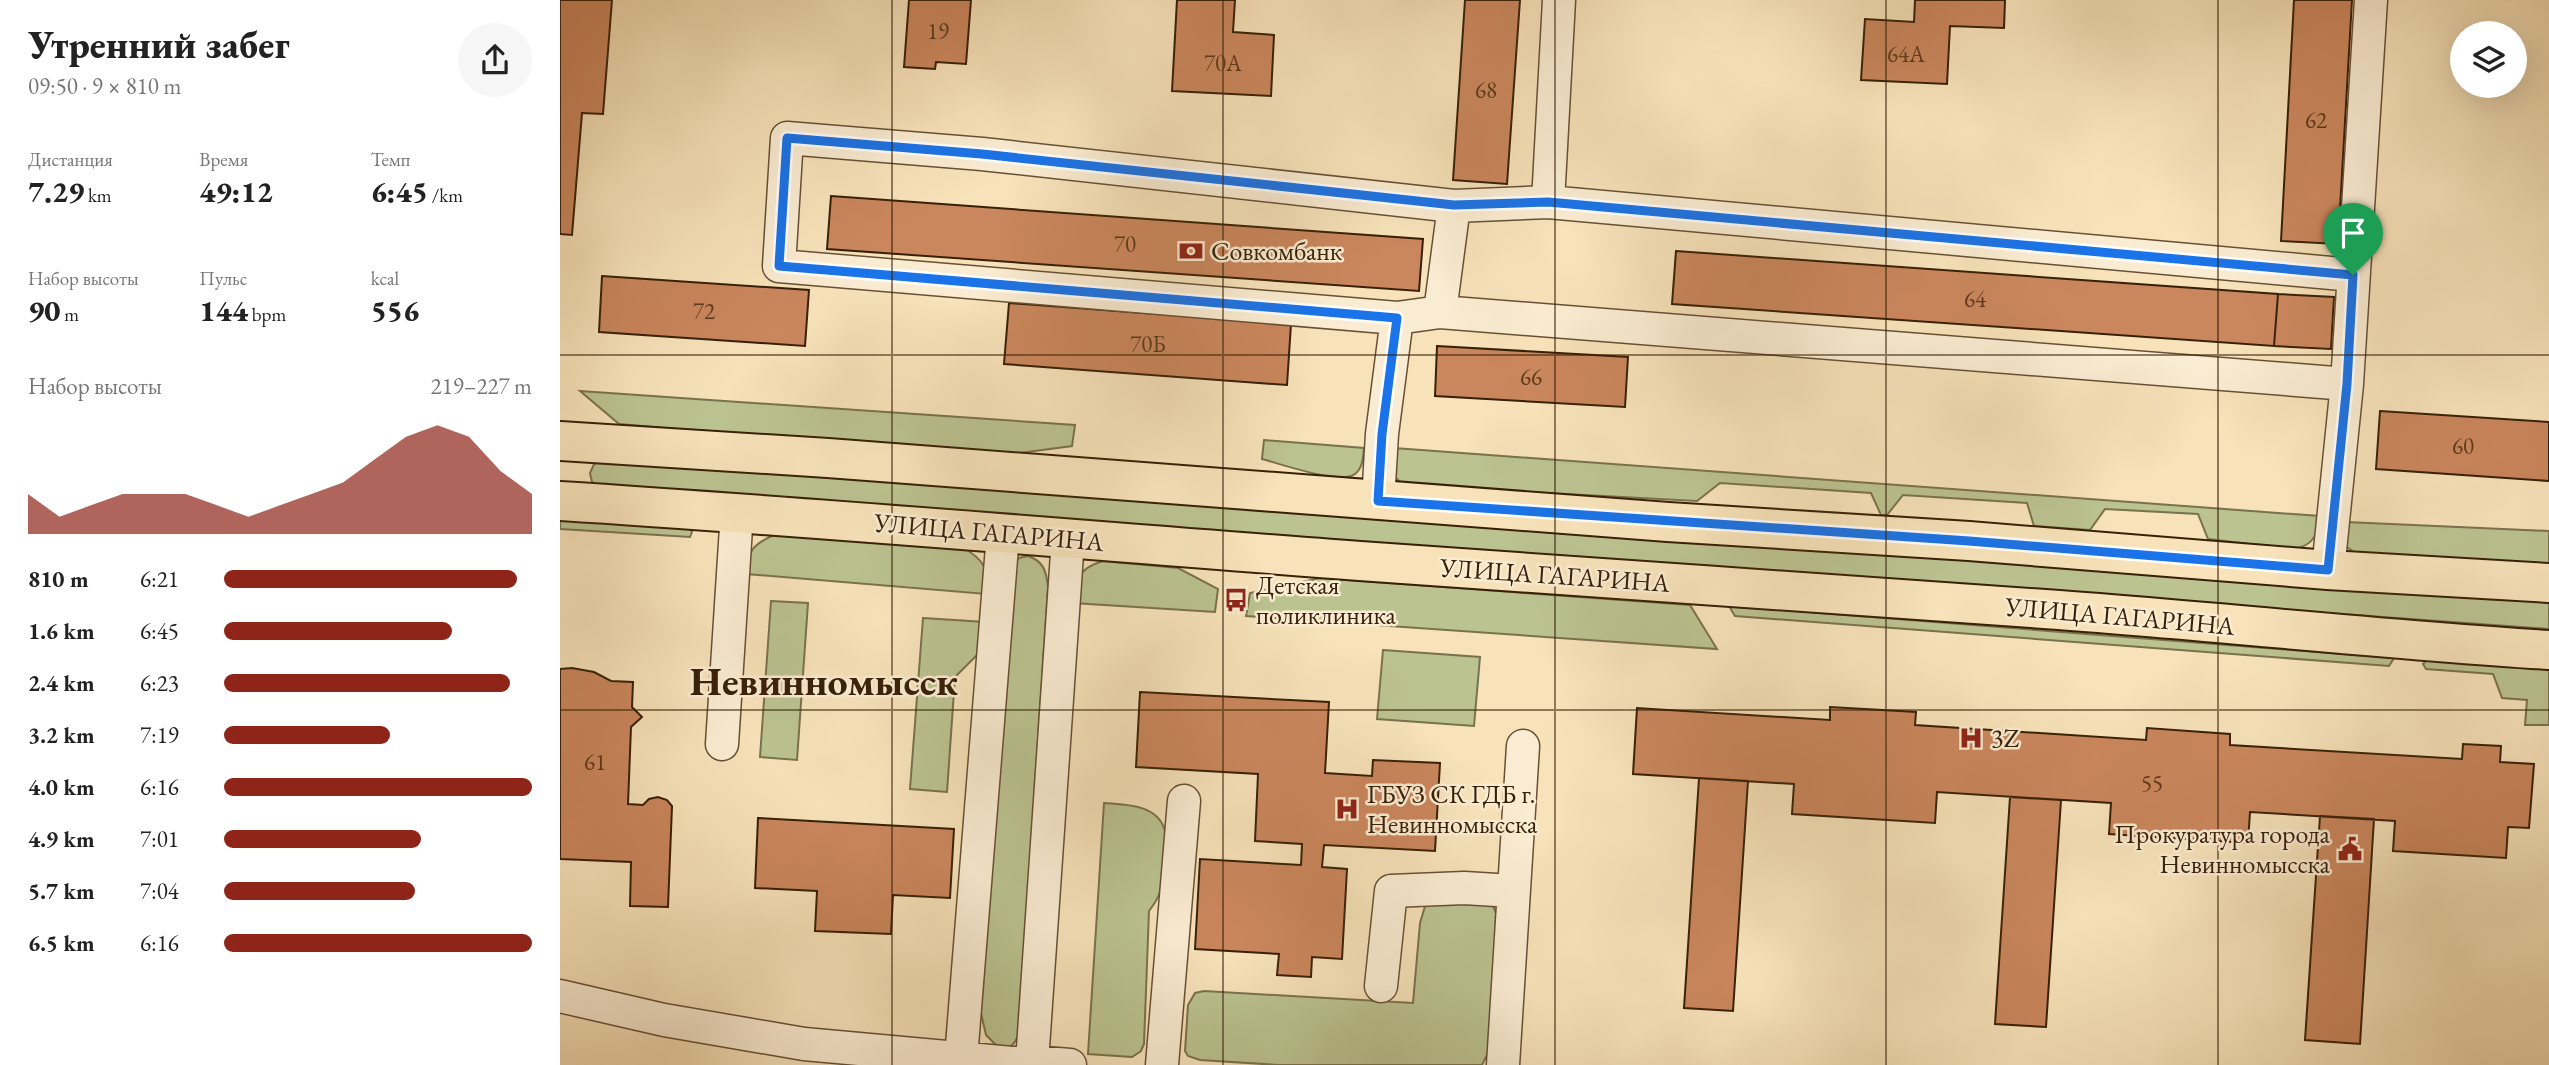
<!DOCTYPE html>
<html lang="ru">
<head>
<meta charset="utf-8">
<style>
  :root { --surface:#fff; --page:#f6f6f6; --text:#222; --muted:#767676; --accent:#8f2418 }
  body { margin:0; font-family:"EB Garamond",serif; background:var(--page); color:var(--text); height:100vh; display:flex; flex-direction:column; font-size:26px; white-space:nowrap }
  * { box-sizing:border-box; margin:0 }
  p { font-size:23px; color:var(--muted) }
  .icon { flex:none; width:38px; height:38px; fill:none; stroke:currentColor; stroke-width:2; stroke-linecap:round; stroke-linejoin:round }
  .map { position:relative; flex:1; overflow:hidden }
  .drawer { display:flex; flex-direction:column; background:var(--surface); width:560px }
  .drawer>* { flex:none }
  .buttons { position:absolute; left:1890px; top:21px; display:grid; gap:14px }
  .buttons a { display:grid; place-items:center; width:77px; height:77px; border-radius:50%; background:var(--surface); box-shadow:0 7px 28px #0002; font-size:35px }
  .pin { position:absolute; display:grid; place-items:center; width:60px; height:60px; color:#fff; margin:-72px -30px; border-radius:50% 50% 50% 0; rotate:-45deg; box-shadow:0 0 7px #0007 }
  .pin .icon { rotate:45deg }
  .round { display:grid; place-items:center; flex:none; width:74px; height:74px; border-radius:37px; background:var(--page) }
  .head { display:flex; align-items:center; justify-content:space-between; height:119px; padding:0 28px }
  h1 { font-size:38px; font-weight:800; line-height:52px }
  .figures { display:grid; grid-template-columns:repeat(3,1fr); gap:10px; height:119px; padding:7px 28px }
  .figures div { display:grid; align-content:center }
  .figures b { font-size:30px; font-weight:800 }
  .figures small { font-size:19px; font-weight:400 }
  .figures p { font-size:19px }
  .chart { height:196px; padding:14px 28px }
  .chart p { display:flex; justify-content:space-between }
  .chart svg { width:100%; height:126px; margin-top:7px; fill:var(--accent); opacity:.7 }
  ul { padding:0 28px; list-style:none; font-size:23px }
  li { display:grid; grid-template-columns:112px 84px 1fr; align-items:center; height:52px }
  li i { height:18px; border-radius:9px; background:var(--accent) }
  main { display:flex; flex:1; min-height:0 }
  .map>svg:first-child { display:block }
  .green { fill:#bbc390; stroke:#7a724c; stroke-width:2 }
  .building { fill:#ca865c; stroke:#382008; stroke-width:2 }
  .lines { fill:none; stroke-linecap:round; stroke-linejoin:round }
  .minor-casing { stroke:#685034; stroke-width:35 }
  .major-casing { stroke:#382008; stroke-width:42 }
  .minor { stroke:#faecd2; stroke-width:32 }
  .major { stroke:#f7e2b9; stroke-width:38 }
  .route-casing { stroke:#fff; stroke-width:14 }
  .route { stroke:#1a73e8; stroke-width:9 }
  .grid { fill:none; stroke:#382008; stroke-width:2; stroke-opacity:0.55 }
  .labels { text-anchor:middle; dominant-baseline:central; stroke-width:5; stroke-linejoin:round; paint-order:stroke }
  .number-label { font-size:23px; fill:#5c3a1d }
  .poi-label { font-size:26px; fill:#382008; stroke:#faecd2; text-anchor:start }
  .street-label { font-size:26px; fill:#382008; stroke:#faecd2 }
  .town-label { font-size:40px; font-weight:bold; fill:#382008; stroke:#faecd2 }
</style>
</head>
<body>
<main>
<section class="drawer">
<div class="head"><div><h1>Утренний забег</h1><p>09:50 · 9 × 810 m</p></div><a class="round"><svg class="icon" aria-label="share" viewBox="0 0 24 24"><path d="M12 15V3M7 8l5-5 5 5M5 13v7h14v-7"/></svg></a></div>
<div class="figures">
<div><p>Дистанция</p><b>7.29<small> km</small></b></div>
<div><p>Время</p><b>49:12</b></div>
<div><p>Темп</p><b>6:45<small> /km</small></b></div>
</div>
<div class="figures">
<div><p>Набор высоты</p><b>90<small> m</small></b></div>
<div><p>Пульс</p><b>144<small> bpm</small></b></div>
<div><p>kcal</p><b>556</b></div>
</div>
<div class="chart"><p><span>Набор высоты</span>219–227 m</p>
<svg viewBox="0 0 160 44" preserveAspectRatio="none"><path d="M0 44V30L10 38L20 34L30 30L40 30L50 30L60 34L70 38L80 34L90 30L100 26L110 18L120 10L130 6L140 10L150 22L160 30V44z"/></svg>
</div>
<ul>
<li><b>810 m</b>6:21<i style="width:95%"></i></li>
<li><b>1.6 km</b>6:45<i style="width:74%"></i></li>
<li><b>2.4 km</b>6:23<i style="width:93%"></i></li>
<li><b>3.2 km</b>7:19<i style="width:54%"></i></li>
<li><b>4.0 km</b>6:16<i style="width:100%"></i></li>
<li><b>4.9 km</b>7:01<i style="width:64%"></i></li>
<li><b>5.7 km</b>7:04<i style="width:62%"></i></li>
<li><b>6.5 km</b>6:16<i style="width:100%"></i></li>
</ul>
</section>
<div class="map">
<svg width="1989" height="1065" viewBox="0 0 1989 1065">
  <rect width="100%" height="100%" fill="#f7e2b9"/>
  <filter id="stains"><feTurbulence type="fractalNoise" baseFrequency=".00286" numOctaves="4"/><feColorMatrix values="0 0 0 0 .2 0 0 0 0 .09 0 0 0 0 .02 0 0 0 .5 -.17"/></filter>
  <radialGradient id="worn" r=".72"><stop offset=".6" stop-color="#630" stop-opacity="0"/><stop offset="1" stop-color="#630" stop-opacity=".3"/></radialGradient>
  <path class="green" d="M20 391 515 425 512 446 438 456 59 424Z
    M704 440 804 448C803 457 803 468 795 474 780 485 721 464 702 459Z
    M834 448 1760 516C1758 535 1753 546 1733 549L1648 539 1638 514 1545 509 1530 530 1474 526 1467 503 1343 495 1327 515H1321L1311 493 1160 483 1137 501 853 486 841 483 835 477Z
    M44 461 1989 602V629L42 488 32 482 30 473 34 464Z
    M0 520 128 527 132 532 130 537 0 529Z
    M1786 522 1989 531V567L1799 556 1787 547Z
    M216 534 402 547C425 560 428 568 426 594L186 574C188 550 193 544 216 534Z
    M468 556C483 561 486 570 488 586L459 1033C455 1044 452 1048 440 1049L426 1035 420 1009 451 568 459 558Z
    M543 561 618 568 658 589 655 612 513 603C518 578 517 569 543 561Z
    M760 578 1130 605 1157 649 686 616 690 593Z
    M211 601 248 603 237 760 200 757Z
    M1169 606 1834 658 1829 666 1175 616Z
    M363 618 425 622 423 649 395 677 387 792 350 789Z
    M823 650 920 657 914 726 817 719Z
    M1867 660 1989 669V725H1965L1967 700 1942 698 1933 674 1866 669 1863 664Z
    M544 803C566 805 598 804 605 831 607 841 603 855 603 865 601 888 603 893 589 911L584 1044 581 1051 572 1057 528 1054Z
    M925 901 933 906 936 913 932 1036 929 1051 922 1065H718L640 1060 628 1056 625 1051 628 1005 635 993 644 991 853 1003 860 923 866 903Z"/>
  <path class="building" d="M0 0H52L43 114 22 113 12 235 0 234Z
    M349 0H411L406 64 376 62 375 69 344 67Z
    M617 0H675L673 32 714 35 711 96 612 91Z
    M905 0H960L947 184 893 180Z
    M1355 0H1445L1444 28 1390 26 1387 84 1301 80 1305 19 1354 22Z
    M1734 0H1792L1778 244 1721 241Z
    M271 196 863 239 859 291 267 249Z
    M1116 251 1718 294 1714 346 1112 304Z
    M42 276 249 290 245 346 39 332Z
    M1718 294 1774 297 1771 349 1714 346Z
    M449 303 731 324 727 385 444 364Z
    M877 346 1068 357 1065 407 875 396Z
    M1820 411 1989 422V481L1816 469Z
    M12 668 34 672 51 681 73 682 72 707 82 717 71 727 68 804 83 805 89 799 98 797 107 800 112 806 108 907 70 906 71 862 0 859V669Z
    M580 692 769 702 765 773 812 776 813 760 880 763 875 851 764 845 762 867 787 869 782 959 752 957 751 977 717 975 719 954 635 949 640 859 741 865 742 844 695 841 698 774 576 767Z
    M1270 707 1356 712 1355 725 1586 740 1587 728 1670 734V745L1902 759 1903 744 1941 746 1940 762 1974 764 1969 828 1948 827 1946 858 1833 851 1835 821 1690 812 1688 843 1549 834 1551 803 1377 792 1375 823 1232 814 1234 784 1073 774 1077 708 1270 720Z
    M1139 778 1188 781 1173 1011 1124 1008Z
    M1450 797 1501 800 1486 1027 1435 1024Z
    M1760 816 1814 819 1800 1044 1745 1040Z
    M198 818 394 829 390 898 333 895 331 934 255 931 257 891 195 888Z"/>
  <g class="lines">
    <g class="minor-casing">
      <path id="minor" d="M988 202 1793 275
        M880 312 1787 384
        M837 318 219 266 227 138 422 154 894 206 988 202 999 0
        M818 501 822 434 837 318 880 312 894 206
        M1768 570 1787 384 1811 0
        M162 744 177 512
        M821 986 831 891 904 888 953 891
        M0 996 104 1020 244 1044 452 1063 472 1062 510 1065
        M401 1058 443 534
        M472 1062 508 539
        M602 1065 624 801
        M943 1065 963 746"/>
    </g>
    <g class="major-casing">
      <path id="major" d="M0 441 268 458 1108 522 1409 541 1768 570 1989 583
        M0 501C267 518 533 541 800 561 1033 578 1266 593 1499 610 1663 622 1826 640 1989 650"/>
    </g>
    <use href="#minor" class="minor"/>
    <use href="#major" class="major"/>
  </g>
  <g class="lines">
    <g class="route-casing">
      <path id="route" d="M227 138 422 154 894 205 988 202 1793 275 1787 384 1768 570 1409 541 818 501 822 434 837 318 219 266Z"/>
    </g>
    <use href="#route" class="route"/>
  </g>
  <path class="grid" d="M332 0V1065M663 0V1065M995 0V1065M1326 0V1065M1658 0V1065M0 355H1989M0 710H1989"/>
  <defs>
    <g id="bank-bare" transform="scale(1.89)"><path d="M-6-4H6V4H-6ZM0-2.3a2.3 2.3 0 1 0 0 4.6a2.3 2.3 0 1 0 0-4.6Z" fill="#8f2418" stroke="#faecd2" stroke-width="2.5" paint-order="stroke"/></g>
    <g id="bus-bare" transform="scale(1.89)"><path d="M-5-6H5V4H4V6H2V4H-2V6H-4V4H-5ZM-3.5-4V0h7V-4ZM-3.5 1.2v1.5H-2V1.2ZM2 1.2v1.5H3.5V1.2Z" fill="#8f2418" stroke="#faecd2" stroke-width="2.5" paint-order="stroke"/></g>
    <g id="hospital-bare" transform="scale(1.89)"><path d="M-5-5h3v3.5h4V-5h3V5h-3V1.5h-4V5h-3Z" fill="#8f2418" stroke="#faecd2" stroke-width="2.5" paint-order="stroke"/></g>
    <g id="civic-bare" transform="scale(1.89)"><path d="M-.6-6.5H3V-4.5H.6V-3L4-1V1h2V6H-6V1h2V-1L-.6-3ZM-1.2 2.5V6h2.4V2.5Z" fill="#8f2418" stroke="#faecd2" stroke-width="2.5" paint-order="stroke"/></g>
  </defs>
  <g fill-rule="evenodd">
    <use href="#bank-bare" x="631" y="251"/>
    <use href="#bus-bare" x="676" y="600"/>
    <use href="#hospital-bare" x="1411" y="738"/>
    <use href="#hospital-bare" x="787" y="809"/>
    <use href="#civic-bare" x="1790" y="849"/>
  </g>
  <g class="labels">
    <g class="number-label">
      <text x="378" y="31">19</text>
      <text x="1346" y="54">64А</text>
      <text x="663" y="63">70А</text>
      <text x="926" y="90">68</text>
      <text x="1756" y="120">62</text>
      <text x="565" y="244">70</text>
      <text x="1415" y="299">64</text>
      <text x="144" y="311">72</text>
      <text x="588" y="344">70Б</text>
      <text x="971" y="377">66</text>
      <text x="1903" y="446">60</text>
      <text x="35" y="762">61</text>
      <text x="1592" y="783">55</text>
    </g>
    <g class="poi-label">
      <text x="651" y="251">Совкомбанк</text>
      <text x="696" y="585">Детская<tspan x="696" dy="30">поликлиника</tspan></text>
      <text x="1431" y="738">3Z</text>
      <text x="807" y="794">ГБУЗ СК ГДБ г.<tspan x="807" dy="30">Невинномысска</tspan></text>
      <text x="1770" y="834" text-anchor="end">Прокуратура города<tspan x="1770" dy="30">Невинномысска</tspan></text>
    </g>
    <g class="street-label">
      <text transform="translate(429 532) rotate(5)">УЛИЦА ГАГАРИНА</text>
      <text transform="translate(995 575) rotate(4)">УЛИЦА ГАГАРИНА</text>
      <text transform="translate(1560 616) rotate(5)">УЛИЦА ГАГАРИНА</text>
    </g>
    <g class="town-label">
      <text x="264" y="681">Невинномысск</text>
    </g>
  </g>
  <rect width="100%" height="100%" filter="url(#stains)"/>
  <rect width="100%" height="100%" fill="url(#worn)"/>
</svg>
<div class="buttons">
<a><svg class="icon" aria-label="layers" viewBox="0 0 24 24"><path d="M12 4l9 5-9 5-9-5zM3 14l9 5 9-5"/></svg></a>
</div>
<div class="pin" style="left:1793px;top:275px;background:#1e9e55"><svg class="icon" aria-label="arrive" viewBox="0 0 24 24"><path d="M6 21V4h12l-3 4 3 4H6"/></svg></div>
</div>
</main>
</body>
</html>
